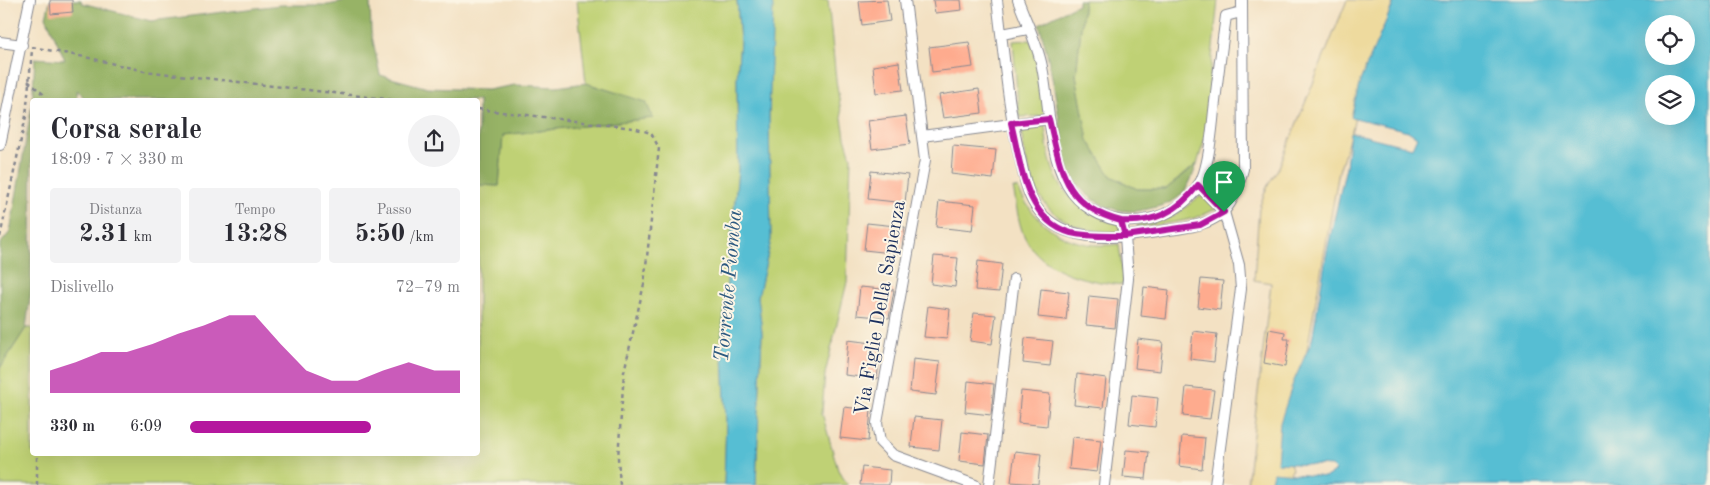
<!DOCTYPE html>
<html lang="it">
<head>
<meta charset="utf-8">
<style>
  :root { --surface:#fff; --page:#f2f2f3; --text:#2b2b33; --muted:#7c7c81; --accent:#b5179e }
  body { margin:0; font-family:"Old Standard TT",serif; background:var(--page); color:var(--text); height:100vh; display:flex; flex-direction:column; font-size:19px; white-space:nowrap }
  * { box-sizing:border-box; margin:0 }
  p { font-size:16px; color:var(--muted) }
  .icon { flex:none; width:28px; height:28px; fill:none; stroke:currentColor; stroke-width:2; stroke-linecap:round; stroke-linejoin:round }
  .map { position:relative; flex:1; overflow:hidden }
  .sheet { position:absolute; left:30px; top:98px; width:450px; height:358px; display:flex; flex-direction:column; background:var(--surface); border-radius:5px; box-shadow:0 5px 20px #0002 }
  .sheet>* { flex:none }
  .controls { position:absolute; left:1645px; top:15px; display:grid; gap:10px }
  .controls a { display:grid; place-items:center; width:50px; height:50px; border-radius:50%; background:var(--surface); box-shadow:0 5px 20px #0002; font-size:25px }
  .pin { position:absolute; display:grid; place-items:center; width:42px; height:42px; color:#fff; margin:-51px -21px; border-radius:50% 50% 50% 0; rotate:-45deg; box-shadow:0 0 5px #0007 }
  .pin .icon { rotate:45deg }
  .round { display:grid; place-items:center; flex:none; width:52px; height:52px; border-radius:26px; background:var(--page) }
  .overview { display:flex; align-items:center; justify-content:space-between; height:85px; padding:0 20px }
  h1 { font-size:28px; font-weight:600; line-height:38px }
  .figures { display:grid; grid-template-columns:repeat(3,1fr); gap:8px; height:85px; padding:5px 20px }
  .figures div { display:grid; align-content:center; border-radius:5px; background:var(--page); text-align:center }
  .figures b { font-size:25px; font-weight:600 }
  .figures small { font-size:14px; font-weight:400 }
  .figures p { font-size:14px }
  .chart { height:140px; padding:10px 20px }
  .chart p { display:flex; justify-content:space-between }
  .chart svg { width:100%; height:90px; margin-top:5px; fill:var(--accent); opacity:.7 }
  ul { padding:0 20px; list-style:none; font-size:16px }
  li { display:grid; grid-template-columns:80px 60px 1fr; align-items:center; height:38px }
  li i { height:12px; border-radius:6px; background:var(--accent) }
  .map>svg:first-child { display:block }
  .green { fill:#bfd174; stroke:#6d8069 }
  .forest { fill:#97b366; stroke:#597162 }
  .sand { fill:#eeda9e; stroke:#84847e }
  .water { fill:#56bed3; stroke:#387698; fill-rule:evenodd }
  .building { fill:#feab8e }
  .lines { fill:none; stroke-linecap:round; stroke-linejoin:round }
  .minor-casing { stroke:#878890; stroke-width:12 }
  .path { stroke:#878890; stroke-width:2.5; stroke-dasharray:4 4; stroke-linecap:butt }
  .minor { stroke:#fff; stroke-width:10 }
  .route-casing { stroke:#fff; stroke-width:10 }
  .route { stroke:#b5179e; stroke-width:6 }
  .labels { text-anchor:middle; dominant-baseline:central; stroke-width:4; stroke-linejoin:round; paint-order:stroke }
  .street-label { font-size:20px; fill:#1b2f5e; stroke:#fcf5e5 }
  .water-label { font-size:21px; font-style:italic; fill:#2d5a81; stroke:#fcf5e5 }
</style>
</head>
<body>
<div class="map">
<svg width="1710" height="485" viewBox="0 0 1710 485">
  <rect width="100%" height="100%" fill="#fcf5e5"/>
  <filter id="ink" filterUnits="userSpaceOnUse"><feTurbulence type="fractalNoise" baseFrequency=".02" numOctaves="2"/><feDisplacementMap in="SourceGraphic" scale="10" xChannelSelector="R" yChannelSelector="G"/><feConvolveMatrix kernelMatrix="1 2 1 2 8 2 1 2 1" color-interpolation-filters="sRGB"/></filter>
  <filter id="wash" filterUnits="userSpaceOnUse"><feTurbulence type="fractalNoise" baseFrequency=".0096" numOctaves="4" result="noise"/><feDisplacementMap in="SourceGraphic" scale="20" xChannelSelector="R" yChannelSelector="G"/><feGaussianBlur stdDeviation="1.12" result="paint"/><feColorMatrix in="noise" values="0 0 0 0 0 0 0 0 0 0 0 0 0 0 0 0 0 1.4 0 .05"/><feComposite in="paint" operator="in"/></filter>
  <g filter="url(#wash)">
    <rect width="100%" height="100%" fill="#f3e1c3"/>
    <path class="green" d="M577 0H737L740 41 737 79 738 170 722 334 726 420 724 485H0V368L26 328H32V452H478V185L499 186 503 135 653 118 645 102 586 83Z
      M772 0H828L836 80 845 137 851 157 847 282 825 374 822 413 838 470 848 485H756L762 333 758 297 771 240 769 116Z
      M1084 0H1218L1210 76 1208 128 1197 164 1166 189H1137L1111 176 1087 140 1076 75Z
      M1030 40 1038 59 1046 116 1019 117 1013 41Z
      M1045 125C1047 149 1051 180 1071 197 1084 208 1104 215 1119 224L1122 232C1049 233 1029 196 1021 130Z
      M1013 188 1018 189C1038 229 1073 251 1119 244L1124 285C1091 282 1048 274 1028 243 1018 228 1017 206 1013 188Z
      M1203 194 1218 207C1194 223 1165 223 1137 227V225L1175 215Z"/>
    <path class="forest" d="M50 0H81L82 3 151 21 280 5H328L354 0H370L371 31 380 75 428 88 487 90 515 85 556 87 586 83 646 102 653 118 503 135 499 186 478 185V100H87L76 90 77 100H32L31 290 26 328 0 368V244L10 232 32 105 35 58 65 60 46 17Z
      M1078 0H1084L1076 75 1088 140 1111 176 1137 189H1166L1197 164C1185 198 1179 202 1144 210 1116 216 1086 201 1073 177 1064 162 1063 141 1060 125 1055 91 1049 57 1039 24L1078 4Z"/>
    <path class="sand" d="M1347 0H1394L1359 93 1353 126 1339 171 1288 457 1292 469 1284 485H1247L1271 283 1254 280 1259 208 1267 187 1279 167Z"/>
    <path class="water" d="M737 0H772L773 8 769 116 771 240 758 297 762 333 756 485H724L726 420 722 334 738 170 737 79 740 41Z
      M1395 0H1710V485H1270L1273 472 1326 477 1336 471 1331 466 1277 463 1280 423 1293 383 1312 340 1327 251 1346 167 1350 132 1412 148 1417 137 1408 131 1351 117 1360 81ZM1654 24H1686V56H1654ZM1654 84H1686V116H1654Z"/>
    <g id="blocks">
      <path class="building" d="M50 0H72L73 12 51 14Z
        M887 0 890 21 862 25 859 1Z
        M933 0H961L962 10 935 13Z
        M969 42 973 67 932 72 929 47Z
        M899 62 903 90 876 93 873 66Z
        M979 89 982 113 943 118 939 95Z
        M906 116 910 144 872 149 868 121Z
        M953 146 996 150 993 179 951 174Z
        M871 171 908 175 905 203 868 199Z
        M939 201 975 205 972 231 936 227Z
        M867 223 905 227 901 254 864 250Z
        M934 256 958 258 955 287 931 284Z
        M978 261 1002 264 999 292 975 290Z
        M1201 279 1223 281 1220 310 1198 307Z
        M860 287 894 290 889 318 857 315Z
        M1144 287 1169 290 1166 319 1141 316Z
        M1041 289 1069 292 1066 320 1038 317Z
        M1089 296 1118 299 1115 328 1086 325Z
        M928 306 950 309 947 339 924 337Z
        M974 313 996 315 992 344 970 341Z
        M1269 329 1285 332 1284 339H1289L1285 367 1264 363Z
        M1193 331 1217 334 1214 362 1190 359Z
        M1025 338 1053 341 1050 366 1023 363Z
        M1138 339 1163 342 1160 371 1135 368Z
        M848 340 881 344 877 379 845 375Z
        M913 359 940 362 936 395 910 392Z
        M1077 374 1106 378 1103 408 1074 405Z
        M968 381 994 384 991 415 965 412Z
        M1186 387 1214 390 1210 419 1183 416Z
        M1021 391 1050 394 1047 426 1018 423Z
        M1132 395 1158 398 1155 427 1129 424Z
        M844 407 871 410 868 441 840 438Z
        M914 417 942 420 939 450 911 447Z
        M962 432 988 435 985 464 959 461Z
        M1182 436 1205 438 1202 469 1179 466Z
        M1072 437 1101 440 1097 472 1069 469Z
        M1126 450 1149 452 1146 479 1123 477Z
        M1015 451 1041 454 1038 484 1011 482Z
        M862 467 890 470 889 485H860Z"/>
    </g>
  </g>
  <g filter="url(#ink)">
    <use href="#blocks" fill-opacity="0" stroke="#878890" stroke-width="1"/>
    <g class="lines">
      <g class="minor-casing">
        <path id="minor" d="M905 0 925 160 877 423 880 442 893 455 975 485
          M997 0C1004 54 1008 109 1021 162 1024 175 1026 190 1033 202 1041 216 1055 228 1071 232 1102 242 1137 235 1169 230 1216 224 1231 217 1243 169L1242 0
          M1018 0C1026 22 1038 45 1042 67 1050 106 1048 150 1067 185 1079 206 1103 220 1126 221 1158 223 1194 205 1204 173 1211 151 1212 126 1215 102 1218 74 1222 45 1226 16L1241 12
          M1002 34 1028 29
          M0 42 22 45
          M922 136 1049 119
          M0 145 30 0
          M1198 185 1224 212 1239 265 1241 289 1215 485
          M989 485 1014 279
          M1104 485 1128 279 1125 236 1121 221"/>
      </g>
      <path class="path" d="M32 47 85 57 144 71 394 100
        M28 81 43 94 44 100
        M478 109 633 128 651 133 659 148 644 284 624 372 618 458 620 485
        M0 237 26 116 32 50
        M37 485V452"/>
      <use href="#minor" class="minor"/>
    </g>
  </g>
  <g class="lines" filter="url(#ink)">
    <g class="route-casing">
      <path id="route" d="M1224 212 1200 225 1125 236 1121 221C1063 206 1061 169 1049 119L1011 123C1021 162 1024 220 1071 233 1089 237 1107 236 1125 236L1121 221C1154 223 1178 212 1198 185L1224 212"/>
    </g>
    <use href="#route" class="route"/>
  </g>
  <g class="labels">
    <g class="street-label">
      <text transform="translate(881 308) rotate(-80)">Via Figlie Della Sapienza</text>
    </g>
    <g class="water-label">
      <text transform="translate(729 286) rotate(-85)">Torrente Piomba</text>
    </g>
  </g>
</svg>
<div class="controls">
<a><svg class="icon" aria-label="locate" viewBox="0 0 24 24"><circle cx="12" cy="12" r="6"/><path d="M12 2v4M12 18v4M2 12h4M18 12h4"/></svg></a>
<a><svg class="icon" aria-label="layers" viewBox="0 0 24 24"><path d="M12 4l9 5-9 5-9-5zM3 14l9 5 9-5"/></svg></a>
</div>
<div class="pin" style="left:1224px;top:212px;background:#1e9e55"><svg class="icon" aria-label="arrive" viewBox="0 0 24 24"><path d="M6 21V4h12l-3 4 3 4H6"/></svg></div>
<section class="sheet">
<div class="overview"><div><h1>Corsa serale</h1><p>18:09 · 7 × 330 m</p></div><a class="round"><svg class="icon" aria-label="share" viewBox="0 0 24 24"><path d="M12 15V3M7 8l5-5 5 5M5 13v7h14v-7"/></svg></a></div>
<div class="figures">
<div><p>Distanza</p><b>2.31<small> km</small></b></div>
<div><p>Tempo</p><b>13:28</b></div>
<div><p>Passo</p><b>5:50<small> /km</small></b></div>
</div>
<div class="chart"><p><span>Dislivello</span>72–79 m</p>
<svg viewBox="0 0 160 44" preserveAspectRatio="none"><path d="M0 44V33L10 29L20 24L30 24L40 20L50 15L60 11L70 6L80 6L90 20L100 33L110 38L120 38L130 33L140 29L150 33L160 33V44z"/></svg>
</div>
<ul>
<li><b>330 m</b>6:09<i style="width:67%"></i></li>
</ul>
</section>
</div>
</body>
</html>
